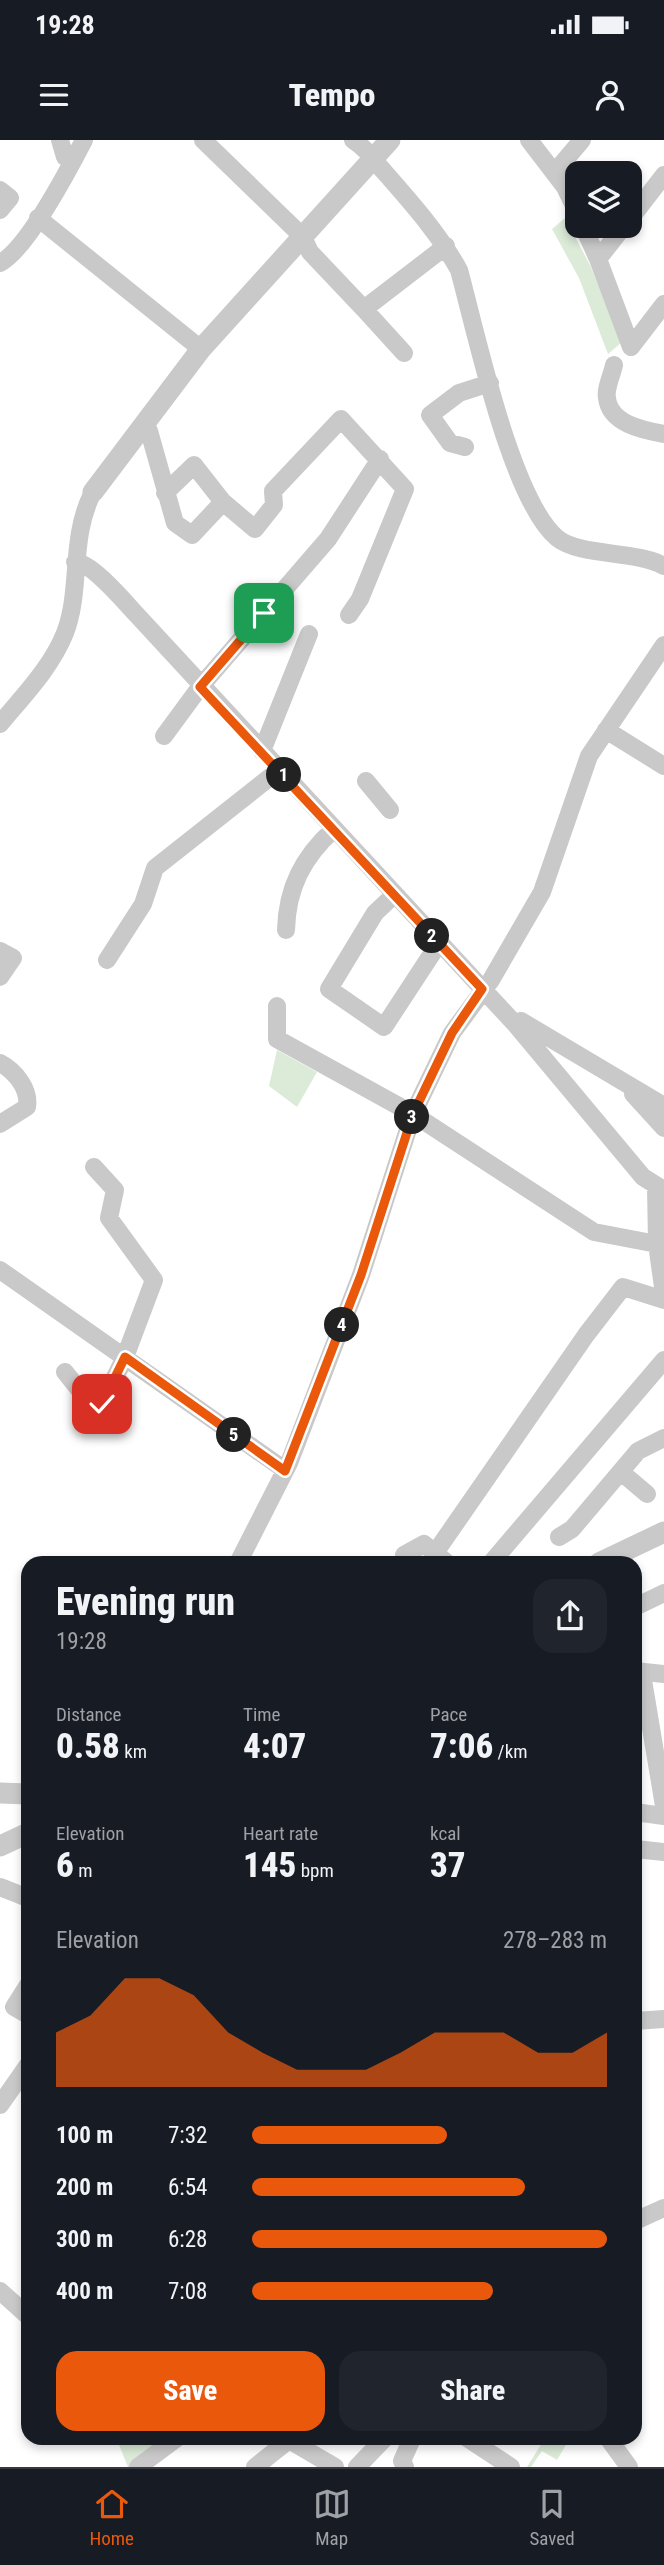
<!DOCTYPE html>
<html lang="en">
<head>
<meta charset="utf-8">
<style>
  :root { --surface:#171b24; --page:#20242c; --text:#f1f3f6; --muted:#9ea1a6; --line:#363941; --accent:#ea580c }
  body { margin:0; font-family:"Roboto Condensed",sans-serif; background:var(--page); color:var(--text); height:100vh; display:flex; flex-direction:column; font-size:26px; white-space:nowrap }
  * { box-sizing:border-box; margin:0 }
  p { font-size:23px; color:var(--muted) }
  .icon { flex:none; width:38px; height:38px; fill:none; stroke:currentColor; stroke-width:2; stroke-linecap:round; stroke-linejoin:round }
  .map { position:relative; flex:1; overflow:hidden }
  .side { position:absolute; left:21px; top:1416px; width:621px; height:889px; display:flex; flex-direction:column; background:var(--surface); border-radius:21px; box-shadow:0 4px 10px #0003 }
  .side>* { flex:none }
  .fabs { position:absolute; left:565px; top:21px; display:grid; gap:14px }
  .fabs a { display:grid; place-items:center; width:77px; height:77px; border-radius:14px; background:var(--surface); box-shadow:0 4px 10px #0003; font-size:35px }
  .pin { position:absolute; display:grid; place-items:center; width:60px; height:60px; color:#fff; margin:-30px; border-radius:14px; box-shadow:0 4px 10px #0006 }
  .km { position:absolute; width:35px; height:35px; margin:-18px; border-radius:50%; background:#222; color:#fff; font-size:19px; line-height:35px; text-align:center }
  .round { display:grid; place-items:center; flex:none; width:74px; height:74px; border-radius:21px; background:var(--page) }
  .overview { display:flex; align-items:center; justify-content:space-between; height:119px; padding:0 35px }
  h1 { font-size:38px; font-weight:800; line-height:52px }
  .stats { display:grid; grid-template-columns:repeat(3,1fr); gap:10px; height:119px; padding:7px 35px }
  .stats div { display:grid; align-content:center }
  .stats b { font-size:35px; font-weight:800 }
  .stats small { font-size:19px; font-weight:400 }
  .stats p { font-size:19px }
  .chart { height:196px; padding:14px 35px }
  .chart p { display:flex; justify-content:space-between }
  .chart svg { width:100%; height:126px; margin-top:7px; fill:var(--accent); opacity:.7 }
  .cta { display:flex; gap:14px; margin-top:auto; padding:14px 35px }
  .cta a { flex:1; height:80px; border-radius:21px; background:var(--accent); color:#fff; font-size:28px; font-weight:800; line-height:80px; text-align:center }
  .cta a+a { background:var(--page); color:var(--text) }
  ul { padding:0 35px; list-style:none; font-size:23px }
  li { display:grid; grid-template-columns:112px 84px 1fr; align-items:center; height:52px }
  li i { height:18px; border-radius:9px; background:var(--accent) }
  .status { display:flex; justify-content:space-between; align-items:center; height:49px; padding:0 35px; background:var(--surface); direction:ltr }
  .status svg { height:19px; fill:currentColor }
  header { display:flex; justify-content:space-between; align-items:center; height:91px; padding:0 35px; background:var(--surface); font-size:32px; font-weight:800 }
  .tab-bar { display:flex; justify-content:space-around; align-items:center; height:98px; border-top:2px solid var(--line); background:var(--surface); font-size:19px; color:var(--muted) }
  .tab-bar a { display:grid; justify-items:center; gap:4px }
  .tab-bar .selected { color:var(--accent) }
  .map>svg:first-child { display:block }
  .green { fill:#dcebd8 }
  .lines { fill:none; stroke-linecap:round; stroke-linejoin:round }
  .minor { stroke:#c9c9c9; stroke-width:18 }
  .tertiary { stroke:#c9c9c9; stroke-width:21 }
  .route-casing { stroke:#fff; stroke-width:14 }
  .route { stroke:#ea580c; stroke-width:9 }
</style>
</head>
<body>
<div class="status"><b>19:28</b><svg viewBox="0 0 49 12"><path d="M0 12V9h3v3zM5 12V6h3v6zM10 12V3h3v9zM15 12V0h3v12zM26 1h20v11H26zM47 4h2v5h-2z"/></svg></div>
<header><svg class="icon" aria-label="menu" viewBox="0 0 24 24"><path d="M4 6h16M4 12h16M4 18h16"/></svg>Tempo<svg class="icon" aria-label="person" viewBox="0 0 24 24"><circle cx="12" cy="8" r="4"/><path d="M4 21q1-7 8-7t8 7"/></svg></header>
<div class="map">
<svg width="664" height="2327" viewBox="0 0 664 2327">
  <rect width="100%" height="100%" fill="#fff"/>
  <path class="green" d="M565 78 590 125 622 202 608 214 579 138 552 89Z
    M277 910 317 932 297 967 269 946Z
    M120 2298H159L157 2309 128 2327 117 2300Z
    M545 2298H570L557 2320 542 2311 531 2327H527Z"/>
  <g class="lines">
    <path class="minor" d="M60 0 65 17 73 21
      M203 0 303 97 310 112 364 169 446 106
      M353 0C365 8 371 16 380 27 409 60 438 92 459 130 476 192 511 359 557 398 581 417 635 410 664 426
      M529 0 565 47 578 74
      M555 32 582 0
      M0 50 10 58 0 70
      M38 78 201 209
      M630 79 664 35
      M583 86 598 119
      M624 86 598 119 631 207 664 164
      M0 123C27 109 69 29 84 0
      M364 169 404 213
      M614 225C612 235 605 249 607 258 610 284 643 290 664 294
      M142 286 149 291 175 383 192 395 223 362
      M465 307 450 303 430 275 459 253 490 243
      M165 353 194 325 223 362 255 389 274 365 273 351 341 279 405 349 360 459 349 475
      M75 422C91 422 124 461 136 474L516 885 643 1037 664 1050
      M0 584C23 556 51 528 65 493 82 449 69 399 93 352
      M606 590 664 626
      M164 596 200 547 328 399 380 319
      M262 611 309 494
      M366 641 390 670
      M394 755 375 773 329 849 384 887 439 803
      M286 790C287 748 303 717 334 689
      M0 811 13 818 0 837
      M107 820 143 764 155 728 279 630
      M277 866V899L413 974 594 1092 657 1104
      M517 885 521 881 664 966
      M0 923C15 931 30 949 27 967L0 984
      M633 954 664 988
      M656 1046 657 1104 664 1154
      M0 1130 285 1330
      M65 1232 81 1252 102 1264 125 1217 154 1140 109 1078 115 1050 94 1027
      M621 1332 647 1354
      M559 1397 572 1389 638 1311 664 1298
      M435 1413 586 1195 623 1147 664 1160
      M404 1415 424 1404 447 1423
      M238 1423 289 1323 361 1135 413 974 452 893 491 840 542 752 589 616 664 505
      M491 1423 664 1220
      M635 1467 664 1453
      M635 1531 664 1534
      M642 1534 664 1666
      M635 1672 664 1676
      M635 1709 664 1712
      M0 1747 28 1758
      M28 1845 14 1867 28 1875
      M635 1881 664 1879
      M0 1965 28 1925
      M635 2081 664 2068
      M0 2151 28 2176
      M467 2298 511 2327
      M608 2298 629 2327
      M138 2327 177 2298
      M255 2327 289 2300 335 2327
      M357 2327 385 2298
      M405 2327 402 2321 411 2301 406 2298"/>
    <path class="tertiary" d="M93 352 201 209 390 0
      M599 1423 664 1392
      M0 1653 28 1654
      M0 1706 28 1693"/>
  </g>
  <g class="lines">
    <g class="route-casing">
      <path id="route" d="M102 1264 125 1217 285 1331 361 1135 413 974 452 893 482 849 200 547 264 473"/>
    </g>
    <use href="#route" class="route"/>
  </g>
</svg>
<div class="fabs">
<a><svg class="icon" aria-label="layers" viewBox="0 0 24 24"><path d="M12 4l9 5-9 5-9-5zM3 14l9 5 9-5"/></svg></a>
</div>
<div class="pin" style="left:264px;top:473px;background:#1e9e55"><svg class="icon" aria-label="arrive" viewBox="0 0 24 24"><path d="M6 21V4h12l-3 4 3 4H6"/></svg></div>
<div class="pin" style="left:102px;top:1264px;background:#d93025"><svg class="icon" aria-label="check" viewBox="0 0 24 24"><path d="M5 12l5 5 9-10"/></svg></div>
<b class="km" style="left:284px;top:635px">1</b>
<b class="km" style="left:432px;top:796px">2</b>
<b class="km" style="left:412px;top:977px">3</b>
<b class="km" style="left:342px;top:1185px">4</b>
<b class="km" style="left:234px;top:1295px">5</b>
<section class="side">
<div class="overview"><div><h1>Evening run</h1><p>19:28</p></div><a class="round"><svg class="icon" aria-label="share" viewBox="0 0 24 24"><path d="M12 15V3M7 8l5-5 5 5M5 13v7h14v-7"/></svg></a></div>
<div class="stats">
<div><p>Distance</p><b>0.58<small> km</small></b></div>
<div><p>Time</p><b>4:07</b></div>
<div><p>Pace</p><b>7:06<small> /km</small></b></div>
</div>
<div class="stats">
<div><p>Elevation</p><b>6<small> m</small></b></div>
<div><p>Heart rate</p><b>145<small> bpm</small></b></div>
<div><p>kcal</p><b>37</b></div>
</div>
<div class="chart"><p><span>Elevation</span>278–283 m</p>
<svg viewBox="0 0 160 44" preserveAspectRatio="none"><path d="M0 44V25L10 19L20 6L30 6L40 12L50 25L60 32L70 38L80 38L90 38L100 32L110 25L120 25L130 25L140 32L150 32L160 25V44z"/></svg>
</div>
<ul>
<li><b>100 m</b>7:32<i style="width:55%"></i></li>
<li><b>200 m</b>6:54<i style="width:77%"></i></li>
<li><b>300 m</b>6:28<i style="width:100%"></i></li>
<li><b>400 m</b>7:08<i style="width:68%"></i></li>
</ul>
<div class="cta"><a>Save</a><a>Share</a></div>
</section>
</div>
<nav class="tab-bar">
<a class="selected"><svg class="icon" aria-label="home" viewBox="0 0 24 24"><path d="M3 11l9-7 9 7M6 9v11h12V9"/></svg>Home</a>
<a><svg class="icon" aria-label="map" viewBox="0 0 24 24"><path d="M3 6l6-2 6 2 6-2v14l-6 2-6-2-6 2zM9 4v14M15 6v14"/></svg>Map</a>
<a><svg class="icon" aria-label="saved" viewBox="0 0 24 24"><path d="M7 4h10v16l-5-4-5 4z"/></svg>Saved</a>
</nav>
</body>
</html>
